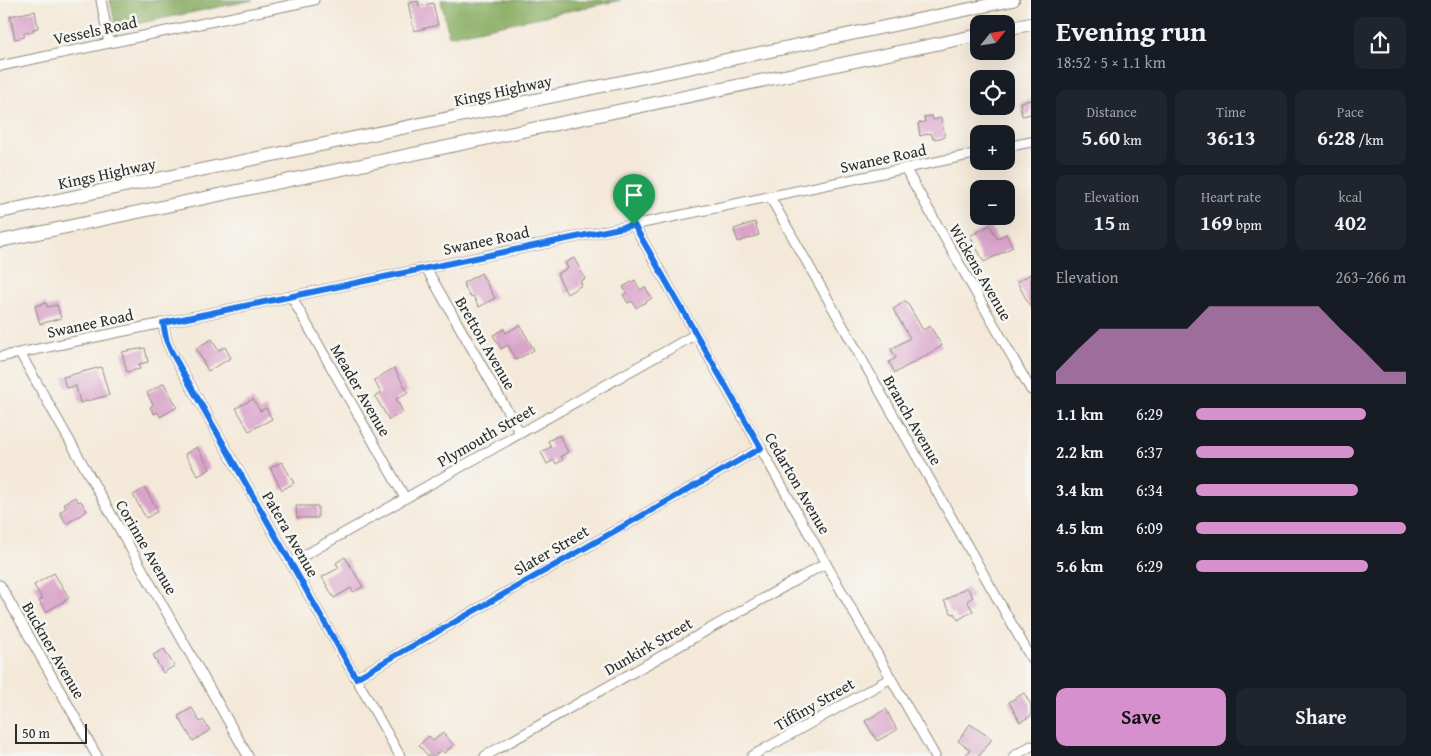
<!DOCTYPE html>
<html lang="en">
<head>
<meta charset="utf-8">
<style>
  :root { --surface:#171b24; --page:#20242c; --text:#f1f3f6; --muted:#9ea1a6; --accent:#d690ce }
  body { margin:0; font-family:"Gentium Book Plus",serif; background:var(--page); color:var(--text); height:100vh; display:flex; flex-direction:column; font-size:19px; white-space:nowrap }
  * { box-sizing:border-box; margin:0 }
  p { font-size:16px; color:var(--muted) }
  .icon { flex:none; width:28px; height:28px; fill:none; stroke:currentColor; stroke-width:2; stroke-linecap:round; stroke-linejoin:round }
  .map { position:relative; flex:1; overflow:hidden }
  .panel { display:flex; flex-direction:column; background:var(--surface); width:400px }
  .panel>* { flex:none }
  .needle { width:32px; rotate:60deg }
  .fabs { position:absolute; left:970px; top:15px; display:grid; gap:10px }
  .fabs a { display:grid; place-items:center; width:45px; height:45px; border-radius:10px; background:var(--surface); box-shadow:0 5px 20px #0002; font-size:25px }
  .scale { position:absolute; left:15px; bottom:12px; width:72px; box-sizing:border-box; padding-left:5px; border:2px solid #2b2b2b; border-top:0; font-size:14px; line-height:18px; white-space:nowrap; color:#2b2b2b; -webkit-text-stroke:4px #f6f6f2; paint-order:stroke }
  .pin { position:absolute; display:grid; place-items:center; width:42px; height:42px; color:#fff; margin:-51px -21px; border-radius:50% 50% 50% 0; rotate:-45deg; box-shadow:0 0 5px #0007 }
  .pin .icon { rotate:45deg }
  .round { display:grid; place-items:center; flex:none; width:52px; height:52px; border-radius:10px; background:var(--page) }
  .overview { display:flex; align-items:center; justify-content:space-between; height:85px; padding:0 25px }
  h1 { font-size:28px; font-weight:800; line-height:38px }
  .stats { display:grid; grid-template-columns:repeat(3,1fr); gap:8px; height:85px; padding:5px 25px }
  .stats div { display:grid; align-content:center; border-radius:10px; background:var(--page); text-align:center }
  .stats b { font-size:21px; font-weight:800 }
  .stats small { font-size:14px; font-weight:400 }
  .stats p { font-size:14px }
  .chart { height:140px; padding:10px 25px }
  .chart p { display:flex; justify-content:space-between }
  .chart svg { width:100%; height:90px; margin-top:5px; fill:var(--accent); opacity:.7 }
  .action { display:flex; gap:10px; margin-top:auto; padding:10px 25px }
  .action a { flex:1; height:58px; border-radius:10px; background:var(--accent); color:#111; font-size:20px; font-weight:800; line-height:58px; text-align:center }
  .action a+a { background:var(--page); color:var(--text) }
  ul { padding:0 25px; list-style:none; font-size:16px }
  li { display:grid; grid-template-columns:80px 60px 1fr; align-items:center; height:38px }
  li i { height:12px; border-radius:6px; background:var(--accent) }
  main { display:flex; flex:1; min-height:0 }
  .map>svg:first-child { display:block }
  .forest { fill:#87ac61; stroke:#596c46 }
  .building { fill:#d9a3c9 }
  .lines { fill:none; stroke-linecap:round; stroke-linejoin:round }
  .minor-casing { stroke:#908a82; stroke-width:11 }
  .secondary-casing { stroke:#908a82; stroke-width:14 }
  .minor { stroke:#fff; stroke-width:9 }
  .secondary { stroke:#fff; stroke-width:12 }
  .route-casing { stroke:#fff; stroke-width:10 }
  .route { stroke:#1a73e8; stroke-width:6 }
  .labels { text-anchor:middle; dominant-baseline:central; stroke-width:5; stroke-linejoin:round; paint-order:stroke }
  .street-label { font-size:16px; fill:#2b2b2b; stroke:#f6f6f2 }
</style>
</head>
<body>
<main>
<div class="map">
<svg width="1031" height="756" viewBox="0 0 1031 756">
  <rect width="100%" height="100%" fill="#f6f6f2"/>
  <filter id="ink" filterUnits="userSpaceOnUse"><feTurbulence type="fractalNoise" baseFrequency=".02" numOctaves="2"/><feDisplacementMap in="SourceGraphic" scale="10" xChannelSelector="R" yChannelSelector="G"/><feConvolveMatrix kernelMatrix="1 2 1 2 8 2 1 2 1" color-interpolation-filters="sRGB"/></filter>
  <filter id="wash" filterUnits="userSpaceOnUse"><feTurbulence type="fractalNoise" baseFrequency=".0096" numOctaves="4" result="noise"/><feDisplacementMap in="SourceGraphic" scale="20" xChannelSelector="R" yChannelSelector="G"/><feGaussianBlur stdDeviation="1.12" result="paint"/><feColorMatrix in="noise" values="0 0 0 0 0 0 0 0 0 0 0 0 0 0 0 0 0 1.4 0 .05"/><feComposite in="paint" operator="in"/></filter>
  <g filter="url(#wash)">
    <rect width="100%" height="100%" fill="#f4e9d9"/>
    <path class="forest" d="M110 0H253L116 28Z
      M441 0H621L449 36Z"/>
    <g id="blocks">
      <path class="building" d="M418 1 419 6 433 3 438 25 414 31 408 3Z
        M35 11 38 28 33 29V32L24 33V37L15 39 10 16Z
        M1031 100V114L1022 116 1020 102Z
        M932 116 933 120 941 118 945 137 933 139 931 133 920 136 918 123 925 122 924 117Z
        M755 222 759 235 738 242 734 229Z
        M990 225 997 239 1006 234 1013 247 984 262 970 236Z
        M574 258 585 279 580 281 582 285 567 294 557 274 568 268 565 263Z
        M481 273 495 298 479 307 473 296 470 297 463 283Z
        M1031 274V308L1017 282Z
        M635 280 640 290 645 287 652 298 636 308 632 301 628 303 623 295 627 293 623 287Z
        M906 301 923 330 930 326 942 346 895 373 889 362 896 358 891 349 910 338 893 309Z
        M46 303 47 307 57 305 61 318 40 324 35 306Z
        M520 325 534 350 516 360 508 345 501 349 493 335 504 329 506 333Z
        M212 339 218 350 225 347 231 358 208 371 196 348Z
        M145 348 148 362 139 364 140 369 127 372 122 352Z
        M101 367 109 395 80 403 76 386 66 388 63 377Z
        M394 368 408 392 396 399 403 412 389 420 375 396 381 393 374 380Z
        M164 383 177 407 160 417 158 412 154 414 150 407 153 405 147 393Z
        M253 399 260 411 266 408 272 419 249 431 236 408Z
        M559 435 568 452 561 456 563 460 556 464 554 460 547 464 541 452 551 447 548 441Z
        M197 447 210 469 198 476 185 454Z
        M282 462 294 483 282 490 270 468Z
        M145 488 158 511 146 518 133 495Z
        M75 497 78 502 81 501 87 511 66 524 60 512 66 508 64 503Z
        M296 506H318V518H297Z
        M345 557 363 587 353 592 351 588 334 598 322 577 339 568 336 563Z
        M54 573 69 598 46 612 39 601 42 599 34 585Z
        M967 587 973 597 967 601 973 611 958 620 954 613 952 614 944 601Z
        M164 649 174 666 163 673 153 655Z
        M1024 693 1031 705V716L1020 722 1009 702Z
        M192 708 200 722 203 720 210 730 193 741 178 716Z
        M886 709 897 730 877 741 865 721Z
        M970 724 992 739 979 756H965L970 750 958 741Z
        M443 733 454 745 444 753 441 750 434 756H428L419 745 429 736 433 741Z"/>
    </g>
  </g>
  <g filter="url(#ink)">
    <use href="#blocks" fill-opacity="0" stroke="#908a82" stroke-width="1"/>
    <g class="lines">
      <g class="minor-casing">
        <path id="minor" d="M101 0 109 43
          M0 66 314 0
          M1006 147 1031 142
          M905 168 1031 390
          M770 197 1031 658
          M634 225 935 756
          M426 268 520 433
          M291 296 405 498
          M163 323 167 342 172 353 400 756
          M20 353 248 756
          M0 357 979 153
          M291 563 696 334
          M0 585 97 756
          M356 678 761 448
          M485 756 826 563
          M752 756 891 678
          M1014 756 1031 746"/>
      </g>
      <g class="secondary-casing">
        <path id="secondary" d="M1006 29 1031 24
          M0 212 1013 0
          M0 241 979 35"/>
      </g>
      <use href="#minor" class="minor"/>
      <use href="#secondary" class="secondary"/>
    </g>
  </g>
  <g class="lines" filter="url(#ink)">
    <g class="route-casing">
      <path id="route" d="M634 225 761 448 356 678 172 353 167 342 163 323Z"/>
    </g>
    <use href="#route" class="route"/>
  </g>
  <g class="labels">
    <g class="street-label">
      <text transform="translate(95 30) rotate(-12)">Vessels Road</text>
      <text transform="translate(503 90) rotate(-12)">Kings Highway</text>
      <text transform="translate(883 158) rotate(-12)">Swanee Road</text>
      <text transform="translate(107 173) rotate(-12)">Kings Highway</text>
      <text transform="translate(486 240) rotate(-12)">Swanee Road</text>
      <text transform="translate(981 272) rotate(60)">Wickens Avenue</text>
      <text transform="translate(90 323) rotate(-12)">Swanee Road</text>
      <text transform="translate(486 343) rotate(60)">Bretton Avenue</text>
      <text transform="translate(361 390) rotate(60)">Meader Avenue</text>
      <text transform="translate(913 420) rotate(60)">Branch Avenue</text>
      <text transform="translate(486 435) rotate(-30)">Plymouth Street</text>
      <text transform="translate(798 483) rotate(60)">Cedarton Avenue</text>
      <text transform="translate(291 534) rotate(60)">Patera Avenue</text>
      <text transform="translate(147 547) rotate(60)">Corinne Avenue</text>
      <text transform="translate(551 550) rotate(-30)">Slater Street</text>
      <text transform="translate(648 646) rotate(-30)">Dunkirk Street</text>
      <text transform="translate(54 650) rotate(60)">Buckner Avenue</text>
      <text transform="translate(814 704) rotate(-30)">Tiffiny Street</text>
    </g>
  </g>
</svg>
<div class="fabs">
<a><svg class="needle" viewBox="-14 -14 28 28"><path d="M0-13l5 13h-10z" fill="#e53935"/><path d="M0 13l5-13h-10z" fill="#9ea1a6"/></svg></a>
<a><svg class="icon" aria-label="locate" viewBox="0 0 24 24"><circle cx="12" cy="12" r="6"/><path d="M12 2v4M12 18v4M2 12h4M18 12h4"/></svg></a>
<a>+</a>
<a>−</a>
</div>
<div class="scale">50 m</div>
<div class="pin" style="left:634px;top:225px;background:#1e9e55"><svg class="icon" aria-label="arrive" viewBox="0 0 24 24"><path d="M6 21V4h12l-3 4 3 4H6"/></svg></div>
</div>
<section class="panel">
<div class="overview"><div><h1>Evening run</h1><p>18:52 · 5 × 1.1 km</p></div><a class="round"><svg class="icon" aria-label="share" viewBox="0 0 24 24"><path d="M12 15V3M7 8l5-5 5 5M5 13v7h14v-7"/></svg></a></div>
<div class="stats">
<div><p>Distance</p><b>5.60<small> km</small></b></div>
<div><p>Time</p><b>36:13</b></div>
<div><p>Pace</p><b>6:28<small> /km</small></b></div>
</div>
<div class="stats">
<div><p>Elevation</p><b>15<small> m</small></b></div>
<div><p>Heart rate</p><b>169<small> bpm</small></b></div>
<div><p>kcal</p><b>402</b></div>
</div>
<div class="chart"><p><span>Elevation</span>263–266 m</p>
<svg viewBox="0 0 160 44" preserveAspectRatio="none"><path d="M0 44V38L10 27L20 17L30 17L40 17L50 17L60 17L70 6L80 6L90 6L100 6L110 6L120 6L130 17L140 27L150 38L160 38V44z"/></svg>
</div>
<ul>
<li><b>1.1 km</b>6:29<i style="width:81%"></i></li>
<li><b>2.2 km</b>6:37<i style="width:75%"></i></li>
<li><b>3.4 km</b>6:34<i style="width:77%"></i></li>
<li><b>4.5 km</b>6:09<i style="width:100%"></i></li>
<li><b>5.6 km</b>6:29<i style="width:82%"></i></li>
</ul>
<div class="action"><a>Save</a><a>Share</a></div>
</section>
</main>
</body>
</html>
